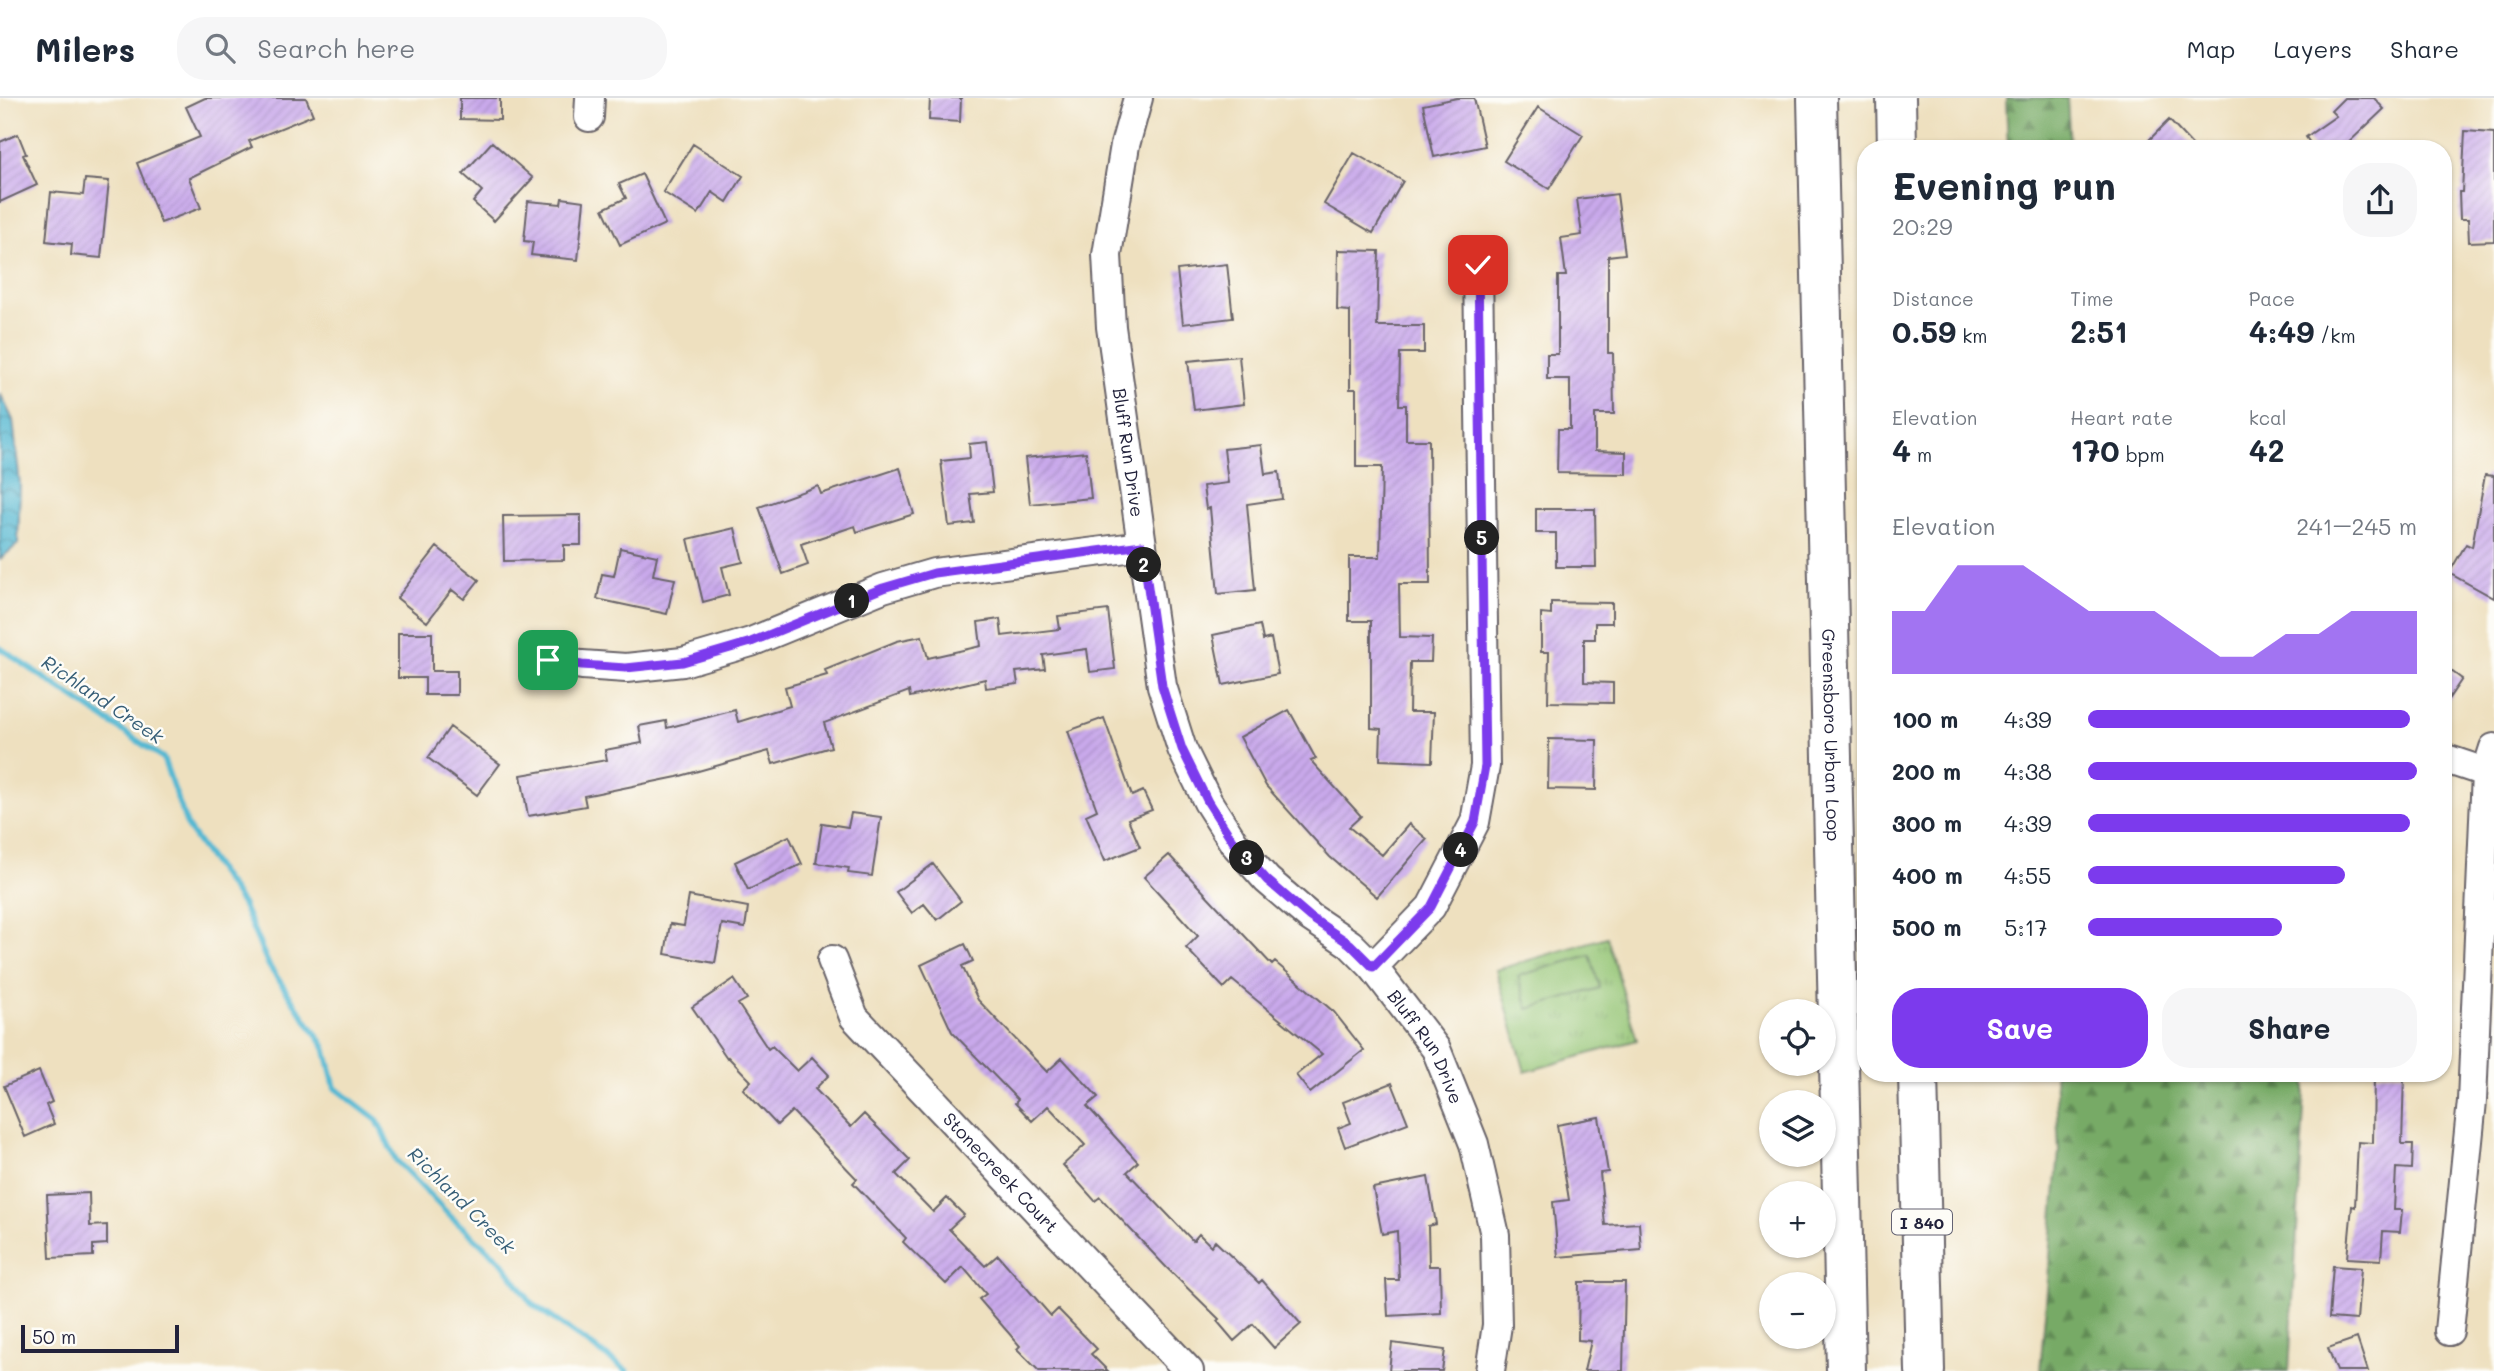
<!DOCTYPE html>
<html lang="en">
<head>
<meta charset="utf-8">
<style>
  :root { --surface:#fff; --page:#f6f6f7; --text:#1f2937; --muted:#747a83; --line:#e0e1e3; --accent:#7c3aed }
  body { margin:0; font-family:Mali,sans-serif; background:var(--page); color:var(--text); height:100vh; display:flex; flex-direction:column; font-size:26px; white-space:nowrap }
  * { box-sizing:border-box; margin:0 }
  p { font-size:23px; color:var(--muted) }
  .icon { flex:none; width:38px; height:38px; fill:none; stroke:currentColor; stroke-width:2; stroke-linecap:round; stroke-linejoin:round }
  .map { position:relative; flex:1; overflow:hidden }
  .drawer { position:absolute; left:1857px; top:42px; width:595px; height:942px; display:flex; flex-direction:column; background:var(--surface); border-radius:28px; box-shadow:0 2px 5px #0004 }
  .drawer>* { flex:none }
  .controls { position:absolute; left:1759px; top:901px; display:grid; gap:14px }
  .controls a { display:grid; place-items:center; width:77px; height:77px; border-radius:50%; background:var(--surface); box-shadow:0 2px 5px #0004; font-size:35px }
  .scale { position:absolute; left:21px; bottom:18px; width:158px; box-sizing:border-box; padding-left:7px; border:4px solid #22223b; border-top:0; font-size:19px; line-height:24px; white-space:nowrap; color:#22223b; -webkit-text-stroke:5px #fdfcf7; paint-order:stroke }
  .pin { position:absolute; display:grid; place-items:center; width:60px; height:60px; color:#fff; margin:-30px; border-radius:14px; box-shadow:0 4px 10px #0006 }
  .km { position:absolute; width:35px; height:35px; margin:-18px; border-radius:50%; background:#222; color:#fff; font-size:19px; line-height:35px; text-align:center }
  .round { display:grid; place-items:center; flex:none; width:74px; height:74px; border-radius:28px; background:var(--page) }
  .summary { display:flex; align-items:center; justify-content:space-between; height:119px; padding:0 35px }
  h1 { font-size:38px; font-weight:700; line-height:52px }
  .metrics { display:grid; grid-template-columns:repeat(3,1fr); gap:10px; height:119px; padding:7px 35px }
  .metrics div { display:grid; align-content:center }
  .metrics b { font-size:30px; font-weight:700 }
  .metrics small { font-size:19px; font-weight:400 }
  .metrics p { font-size:19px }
  .chart { height:196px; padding:14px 35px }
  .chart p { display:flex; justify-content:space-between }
  .chart svg { width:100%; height:126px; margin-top:7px; fill:var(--accent); opacity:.7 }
  .primary-button { display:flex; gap:14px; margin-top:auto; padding:14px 35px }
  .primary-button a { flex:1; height:80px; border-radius:28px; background:var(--accent); color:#fff; font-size:28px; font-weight:700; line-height:80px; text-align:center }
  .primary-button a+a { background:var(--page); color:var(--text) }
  ul { padding:0 35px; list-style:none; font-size:23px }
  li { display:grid; grid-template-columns:112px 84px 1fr; align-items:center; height:52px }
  li i { height:18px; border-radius:9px; background:var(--accent) }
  header { display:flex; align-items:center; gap:42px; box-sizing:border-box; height:98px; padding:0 35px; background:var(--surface); border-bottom:2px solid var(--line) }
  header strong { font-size:33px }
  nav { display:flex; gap:38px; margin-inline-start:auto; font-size:24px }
  .search { width:490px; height:63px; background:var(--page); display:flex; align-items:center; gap:18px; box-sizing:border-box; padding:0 24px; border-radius:28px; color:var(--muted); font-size:26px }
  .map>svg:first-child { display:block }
  .forest { fill:url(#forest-firs); stroke:#4c6650; stroke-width:2 }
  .park { fill:url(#park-tufts); stroke:#5b7458; stroke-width:2 }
  .pitch { fill:#94c575; stroke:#5b7458; stroke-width:2 }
  .water { fill:url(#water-waves); stroke:#3b6d86; stroke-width:2 }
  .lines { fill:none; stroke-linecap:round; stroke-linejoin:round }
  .stream { stroke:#54b8d2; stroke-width:6 }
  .building { fill:url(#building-hatch) }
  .minor-casing { stroke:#696469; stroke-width:32 }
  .highway-casing { stroke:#696469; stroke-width:42 }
  .minor { stroke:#fff; stroke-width:28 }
  .highway { stroke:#fff; stroke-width:38 }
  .route-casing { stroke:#fff; stroke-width:14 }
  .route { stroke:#7c3aed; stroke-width:9 }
  .labels { text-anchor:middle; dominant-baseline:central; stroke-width:5; stroke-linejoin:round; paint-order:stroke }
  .shield { fill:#fdfcf7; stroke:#646373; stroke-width:2 }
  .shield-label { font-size:16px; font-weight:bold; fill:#22223b }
  .street-label { font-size:18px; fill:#22223b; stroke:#fdfcf7 }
  .water-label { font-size:19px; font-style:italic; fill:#365e77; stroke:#fdfcf7 }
</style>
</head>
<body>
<header>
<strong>Milers</strong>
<div class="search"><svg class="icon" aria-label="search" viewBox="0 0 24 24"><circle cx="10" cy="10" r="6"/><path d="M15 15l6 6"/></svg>Search here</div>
<nav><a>Map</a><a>Layers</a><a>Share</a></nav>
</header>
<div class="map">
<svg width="2494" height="1273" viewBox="0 0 2494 1273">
  <defs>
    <pattern id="forest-firs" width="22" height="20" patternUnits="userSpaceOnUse" patternTransform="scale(1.75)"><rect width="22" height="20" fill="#7a6"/><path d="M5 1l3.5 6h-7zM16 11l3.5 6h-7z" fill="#618a55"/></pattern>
    <pattern id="park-tufts" width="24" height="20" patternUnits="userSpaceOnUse" patternTransform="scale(1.75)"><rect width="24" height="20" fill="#94c575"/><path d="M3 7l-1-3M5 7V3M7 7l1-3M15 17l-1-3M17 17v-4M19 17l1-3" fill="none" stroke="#7fa966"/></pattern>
    <pattern id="water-waves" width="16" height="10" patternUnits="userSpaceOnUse" patternTransform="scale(1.75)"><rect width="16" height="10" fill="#54b8d2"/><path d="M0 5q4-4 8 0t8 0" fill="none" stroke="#4595ac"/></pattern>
    <pattern id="building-hatch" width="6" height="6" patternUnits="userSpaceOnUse" patternTransform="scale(1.75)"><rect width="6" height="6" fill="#c9a9eb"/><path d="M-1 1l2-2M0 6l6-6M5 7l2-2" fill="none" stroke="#ac91ca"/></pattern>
  </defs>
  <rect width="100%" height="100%" fill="#fdfcf7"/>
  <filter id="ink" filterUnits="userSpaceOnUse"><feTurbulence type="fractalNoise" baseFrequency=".0143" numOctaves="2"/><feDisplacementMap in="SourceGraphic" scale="14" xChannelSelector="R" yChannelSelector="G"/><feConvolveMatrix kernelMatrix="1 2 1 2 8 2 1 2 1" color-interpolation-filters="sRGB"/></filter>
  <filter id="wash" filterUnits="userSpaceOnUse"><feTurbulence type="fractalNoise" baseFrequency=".00686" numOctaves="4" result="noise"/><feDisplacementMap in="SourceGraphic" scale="28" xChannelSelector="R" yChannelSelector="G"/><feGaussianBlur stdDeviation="1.57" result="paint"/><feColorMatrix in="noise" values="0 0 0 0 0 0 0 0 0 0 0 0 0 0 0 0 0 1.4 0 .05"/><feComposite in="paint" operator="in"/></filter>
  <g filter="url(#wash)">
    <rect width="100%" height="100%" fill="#eee0bf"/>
    <path class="forest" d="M2006 0H2067L2070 51H2008Z
      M2055 975H2306L2289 1273H2040L2059 1053Z"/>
    <path class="park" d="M1607 839 1637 942 1525 974 1496 872Z"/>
    <path class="pitch" d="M1590 857 1600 890 1528 911 1518 878Z"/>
    <path class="water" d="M0 295 13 322 20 387 18 446 0 461Z"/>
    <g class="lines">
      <path class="stream" d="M0 550 163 660 188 730 242 806 269 868 325 949 335 990 377 1022 396 1062 451 1119 503 1165 531 1205 627 1273"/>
    </g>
    <g id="blocks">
      <path class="building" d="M205 0H306L313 17 249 43 252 49 189 80 201 110 161 125 137 65 200 39 186 9Z
        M460 0H500V22L460 21Z
        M930 0H961L960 24 929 22Z
        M1457 0H1474L1485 48 1434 59 1423 7Z
        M2344 0H2374L2384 11 2342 51H2314L2306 39 2336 18 2331 13Z
        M1538 9 1583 37 1549 91 1504 63Z
        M2169 22 2196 51H2156L2148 43Z
        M2465 33 2494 35V143L2469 144 2468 121H2460L2459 94H2462Z
        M18 36 26 56 23 57 37 87 0 104V44Z
        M492 44 533 80 494 123 473 104 482 93 463 76Z
        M693 46 743 78 727 104 712 94 698 116 663 94Z
        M1354 55 1403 83 1373 135 1324 106Z
        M642 76 665 126 620 147 603 111 626 100 619 86Z
        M85 81 109 83 101 160 71 157 72 146 46 143 51 94 83 97Z
        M1617 96 1625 156 1608 158V255H1613L1614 316H1595V353L1626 354V376L1557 375 1558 331H1570V281H1547V256H1558V178H1566L1561 140 1582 137 1577 101Z
        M562 100 584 103 578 162 531 157 533 144 524 143 528 103 561 106Z
        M1338 152 1379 153 1377 228H1424V255H1400L1399 307H1406V342H1429L1430 486H1399L1400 539 1432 540 1431 564H1410L1409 614H1434L1432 664 1380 662 1381 631 1371 630V523H1349V459H1380L1382 369H1356V291H1350V213L1337 212Z
        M1227 166 1233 220 1183 226 1177 172Z
        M1239 258 1244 306 1194 312 1188 263Z
        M987 344 993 394 970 396 974 425 949 428 941 363 970 360 969 346Z
        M1261 347 1265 376 1279 374 1282 401 1247 406 1255 492 1218 496 1210 410 1206 411 1203 388 1228 385 1224 351Z
        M1086 354 1091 400 1030 406 1025 360Z
        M900 370 914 416 857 434 855 428 801 446 808 467 783 476 759 409 818 388 821 396Z
        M2485 377 2494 378V500L2449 475 2466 446 2472 449Z
        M1536 411H1595L1596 469H1556V435H1536Z
        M581 417V447H564V462L504 463 503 418Z
        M735 430 743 464 722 469 729 497 703 504 688 441Z
        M437 449 479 482 464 501 452 492 427 524 397 500Z
        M620 450 657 458 653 477 675 481 667 516 597 501 602 476 614 478Z
        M1551 504 1612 505V525H1595V541H1584V584L1613 585V605L1548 604 1549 554H1541V516L1551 517Z
        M1108 512 1115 571 1090 574 1087 551 1043 557 1045 571 1016 574 1018 586 986 590 985 581 910 599 909 593 824 625 831 649 773 666 769 653 677 679 584 698 586 708 528 718 521 677 607 662 605 652 642 645 639 628 666 623 667 630 735 612 738 624 790 608 785 589 827 577 825 572 897 543 922 538 928 560 981 548 978 524 1000 521 1002 538 1060 531 1058 518Z
        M1260 527 1263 542 1271 540 1278 576 1223 587 1213 537Z
        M398 535H432V573H457V597H425V580H398Z
        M2443 567 2462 581 2443 609Z
        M1289 612 1316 661 1311 663 1361 718 1349 729 1382 757 1409 726 1427 741 1377 799 1330 759 1266 688 1240 639Z
        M1104 620 1132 698 1143 693 1152 712 1128 721 1140 749 1105 763 1086 717 1097 712 1068 633Z
        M450 629 500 666 477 697 428 660Z
        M1549 641 1597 642 1596 692 1548 691Z
        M851 715 881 719 872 778 848 775 849 770 816 765 822 725 848 729Z
        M789 738 802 766 748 792 735 764Z
        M1169 757 1272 867 1275 864 1334 914 1364 952 1310 995 1296 977 1322 956 1232 882 1224 890 1186 850 1198 838 1144 779Z
        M933 766 961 803 937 822 924 806 912 815 896 794Z
        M689 798 748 809 745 830 722 826 715 865 665 856 670 826 684 828Z
        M965 846 973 863 962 868 978 902 1047 974 1062 960 1098 999 1087 1008 1138 1064 1127 1074 1193 1143 1199 1136 1211 1148 1215 1143 1259 1185 1262 1182 1301 1226 1274 1250 1253 1226 1234 1243 1217 1223 1219 1221 1167 1170 1100 1099 1095 1103 1063 1067 1085 1047 1048 1008 1032 1023 1015 1005 1018 1002 952 934 921 867Z
        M734 881 747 901 738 906 768 951 772 948 797 973 812 959 829 977 815 991 851 1029 864 1016 910 1062 896 1076 933 1114 947 1100 964 1117 949 1131 985 1168 998 1157 1051 1218 1058 1211 1097 1251 1091 1256 1108 1273H1039L1017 1251 1020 1248 979 1201 986 1196 963 1169 946 1186 903 1144 906 1140 853 1085 857 1081 792 1013 777 1027 743 991 751 983 728 959 727 960 692 909Z
        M39 973 52 1004 46 1007 54 1026 25 1039 4 988Z
        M2374 975H2404L2402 1046H2413L2412 1071 2396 1070 2394 1112H2402L2400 1134 2383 1133 2381 1162 2347 1160 2352 1108 2355 1109 2358 1044 2373 1045Z
        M1392 985 1408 1025 1345 1049 1338 1030 1351 1025 1343 1004Z
        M1599 1019 1608 1074 1600 1075 1605 1127 1639 1125 1641 1152 1558 1159 1553 1104 1569 1102 1557 1027Z
        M1428 1079 1436 1126 1428 1128 1429 1168H1440L1441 1215 1388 1218 1386 1182H1399L1397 1133 1382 1136 1373 1090Z
        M89 1095 90 1128 107 1127V1146L93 1147V1158L50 1160 47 1097Z
        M2333 1168 2361 1170 2357 1222 2329 1220Z
        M1579 1184H1625L1623 1273H1584L1591 1243 1578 1242Z
        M2357 1240 2368 1273H2337L2328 1250Z
        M1392 1245 1445 1252 1442 1273H1389Z"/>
    </g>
  </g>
  <g filter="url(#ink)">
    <use href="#blocks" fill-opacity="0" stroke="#696469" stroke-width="2"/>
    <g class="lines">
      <g class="minor-casing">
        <g id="minor">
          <path id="s1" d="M1138 0 1125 47 1107 157 1111 229 1162 588 1182 651 1208 704 1234 745 1267 782 1310 819 1350 846 1373 869 1436 951 1474 1046 1495 1137 1497 1227 1490 1273"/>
          <path d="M589 19 590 0"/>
          <path d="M548 562 582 567 626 570 683 564 751 544 883 490 934 475 1142 448"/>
          <path d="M2443 660 2494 677"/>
          <path id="s2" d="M832 862 854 919 1189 1273"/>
          <path d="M1373 869 1431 809 1475 724 1485 668 1478 167"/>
          <path d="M2449 1233 2472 1003 2486 675 2494 650"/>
        </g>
      </g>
      <g class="highway-casing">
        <g id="highway">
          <path id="s3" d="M1817 0 1846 1273"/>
          <path d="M1896 0 1897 51"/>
          <path d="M1918 975 1925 1273"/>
        </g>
      </g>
      <use href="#minor" class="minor"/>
      <use href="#highway" class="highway"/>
    </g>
  </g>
  <g class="lines" filter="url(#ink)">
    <g class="route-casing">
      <path id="route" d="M548 562 582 567 626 570 683 564 751 544 883 490 934 475 1142 447 1162 588 1182 651 1208 704 1234 745 1267 782 1310 819 1350 846 1373 869 1431 809 1475 724 1485 668 1478 167"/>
    </g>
    <use href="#route" class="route"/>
  </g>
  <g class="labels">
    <rect class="shield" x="1892" y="1111.5" width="60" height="25" rx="5"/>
    <g class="shield-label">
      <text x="1922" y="1124">I 840</text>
    </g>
    <g class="street-label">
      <text stroke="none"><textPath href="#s1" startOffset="359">Bluff Run Drive</textPath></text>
      <text stroke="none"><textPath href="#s3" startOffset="637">Greensboro Urban Loop</textPath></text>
      <text stroke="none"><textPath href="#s1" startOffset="1052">Bluff Run Drive</textPath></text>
      <text stroke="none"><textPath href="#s2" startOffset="275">Stonecreek Court</textPath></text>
    </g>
    <g class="water-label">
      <text transform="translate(103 601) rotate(34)">Richland Creek</text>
      <text transform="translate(462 1102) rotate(45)">Richland Creek</text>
    </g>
  </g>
</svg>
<div class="controls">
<a><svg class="icon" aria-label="locate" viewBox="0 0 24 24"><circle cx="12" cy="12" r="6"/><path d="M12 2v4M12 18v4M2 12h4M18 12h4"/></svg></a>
<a><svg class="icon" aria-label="layers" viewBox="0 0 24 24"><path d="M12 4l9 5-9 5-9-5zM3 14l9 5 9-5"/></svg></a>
<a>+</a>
<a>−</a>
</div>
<div class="scale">50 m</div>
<div class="pin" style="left:548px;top:562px;background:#1e9e55"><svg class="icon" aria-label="arrive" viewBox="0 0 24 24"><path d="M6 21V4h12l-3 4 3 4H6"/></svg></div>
<div class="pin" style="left:1478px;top:167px;background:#d93025"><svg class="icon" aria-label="check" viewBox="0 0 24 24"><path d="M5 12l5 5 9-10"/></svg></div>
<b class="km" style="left:852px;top:503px">1</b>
<b class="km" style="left:1144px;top:467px">2</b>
<b class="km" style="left:1247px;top:760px">3</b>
<b class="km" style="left:1461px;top:752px">4</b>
<b class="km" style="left:1482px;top:440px">5</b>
<section class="drawer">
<div class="summary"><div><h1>Evening run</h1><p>20:29</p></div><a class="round"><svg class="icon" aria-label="share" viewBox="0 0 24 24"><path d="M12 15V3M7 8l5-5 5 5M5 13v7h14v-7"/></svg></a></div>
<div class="metrics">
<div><p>Distance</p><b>0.59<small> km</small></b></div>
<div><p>Time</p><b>2:51</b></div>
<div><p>Pace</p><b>4:49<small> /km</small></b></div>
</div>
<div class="metrics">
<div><p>Elevation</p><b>4<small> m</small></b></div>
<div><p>Heart rate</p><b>170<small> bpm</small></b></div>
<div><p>kcal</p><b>42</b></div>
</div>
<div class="chart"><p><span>Elevation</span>241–245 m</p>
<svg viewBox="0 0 160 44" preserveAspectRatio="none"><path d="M0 44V22L10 22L20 6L30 6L40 6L50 14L60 22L70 22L80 22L90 30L100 38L110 38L120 30L130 30L140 22L150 22L160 22V44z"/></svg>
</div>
<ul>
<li><b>100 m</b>4:39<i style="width:98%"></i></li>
<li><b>200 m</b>4:38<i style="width:100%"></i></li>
<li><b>300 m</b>4:39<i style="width:98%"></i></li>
<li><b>400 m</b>4:55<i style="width:78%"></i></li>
<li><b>500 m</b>5:17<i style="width:59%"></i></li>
</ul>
<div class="primary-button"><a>Save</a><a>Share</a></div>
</section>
</div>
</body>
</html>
